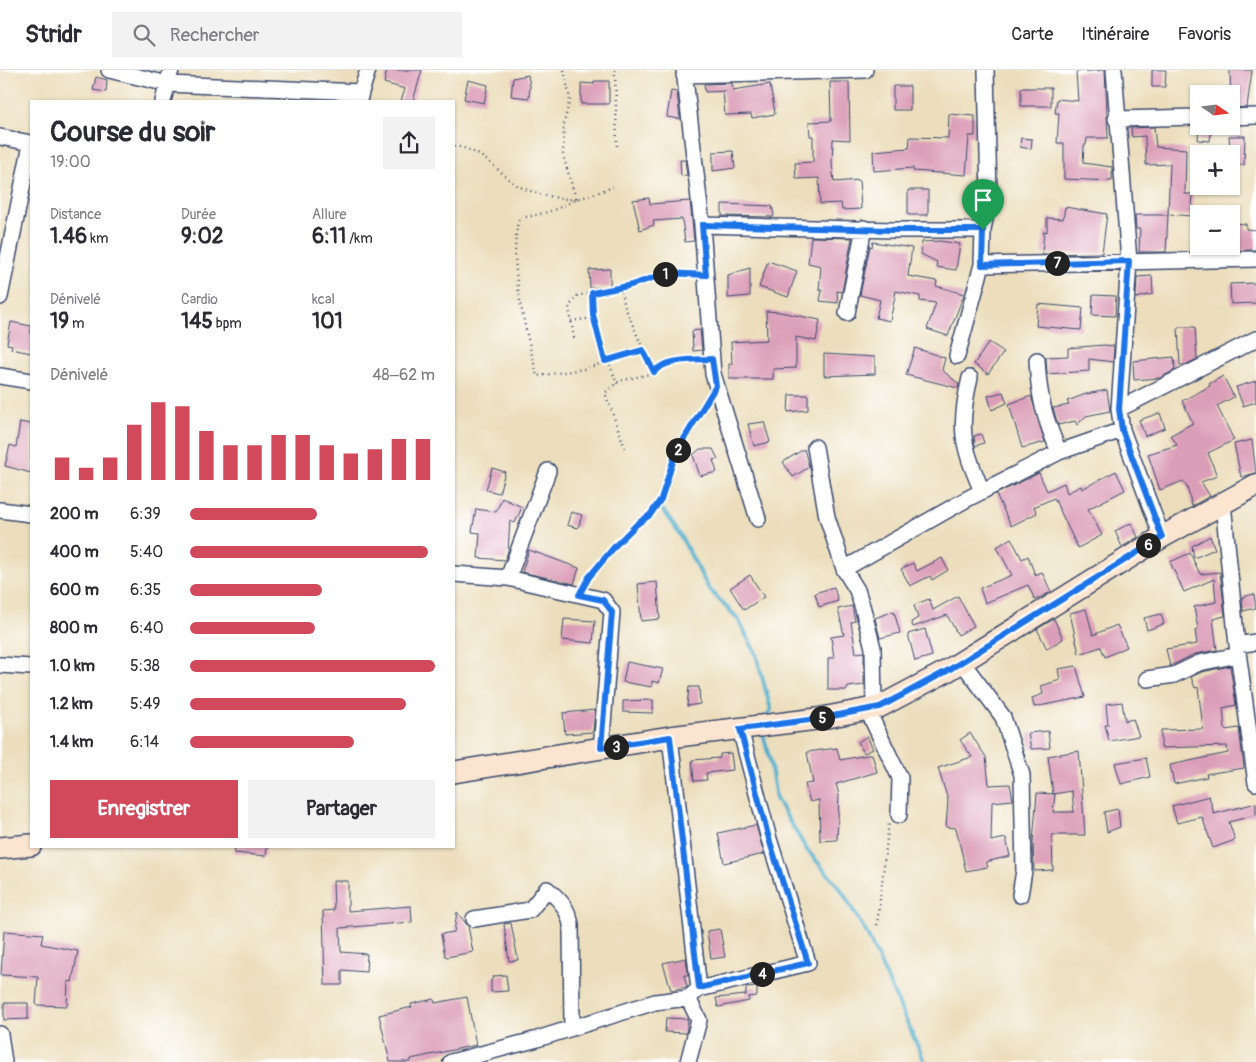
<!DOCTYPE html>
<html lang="fr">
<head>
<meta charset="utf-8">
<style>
  :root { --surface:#fff; --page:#f2f2f3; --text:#2b2b33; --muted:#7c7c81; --line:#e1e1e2; --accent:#d1495b }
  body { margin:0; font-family:Pangolin,sans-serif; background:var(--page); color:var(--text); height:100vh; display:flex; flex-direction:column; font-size:19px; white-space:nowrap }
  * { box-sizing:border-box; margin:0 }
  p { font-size:16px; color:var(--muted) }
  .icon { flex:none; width:28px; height:28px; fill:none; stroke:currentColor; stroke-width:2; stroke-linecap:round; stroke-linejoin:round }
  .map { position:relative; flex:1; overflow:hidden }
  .side { position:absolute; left:30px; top:30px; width:425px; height:748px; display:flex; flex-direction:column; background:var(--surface); border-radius:0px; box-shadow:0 1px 4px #0004 }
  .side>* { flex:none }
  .needle { width:32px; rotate:104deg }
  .controls { position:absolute; left:1190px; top:15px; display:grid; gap:10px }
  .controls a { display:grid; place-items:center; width:50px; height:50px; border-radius:0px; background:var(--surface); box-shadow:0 1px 4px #0004; font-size:25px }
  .pin { position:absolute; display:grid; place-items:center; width:42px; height:42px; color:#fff; margin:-51px -21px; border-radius:50% 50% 50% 0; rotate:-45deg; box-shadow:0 0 5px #0007 }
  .pin .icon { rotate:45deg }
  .km { position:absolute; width:25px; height:25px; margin:-12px; border-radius:50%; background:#222; color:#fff; font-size:14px; line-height:25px; text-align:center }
  .round { display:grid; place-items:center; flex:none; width:52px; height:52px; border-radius:0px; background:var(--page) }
  .overview { display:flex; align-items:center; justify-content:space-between; height:85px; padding:0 20px }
  h1 { font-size:28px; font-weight:700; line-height:38px }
  .stats { display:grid; grid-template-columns:repeat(3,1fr); gap:8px; height:85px; padding:5px 20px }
  .stats div { display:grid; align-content:center }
  .stats b { font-size:21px; font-weight:700 }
  .stats small { font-size:14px; font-weight:400 }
  .stats p { font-size:14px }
  .chart { height:140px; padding:10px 20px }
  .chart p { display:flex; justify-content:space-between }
  .chart svg { width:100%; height:90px; margin-top:5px; stroke:var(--accent); stroke-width:6 }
  .action { display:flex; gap:10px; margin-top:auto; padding:10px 20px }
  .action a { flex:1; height:58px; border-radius:0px; background:var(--accent); color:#fff; font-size:20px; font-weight:700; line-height:58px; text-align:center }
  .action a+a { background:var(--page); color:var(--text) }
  ul { padding:0 20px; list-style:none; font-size:16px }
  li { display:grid; grid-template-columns:80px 60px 1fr; align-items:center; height:38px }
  li i { height:12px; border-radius:6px; background:var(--accent) }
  header { display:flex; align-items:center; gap:30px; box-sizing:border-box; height:70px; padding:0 25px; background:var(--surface); border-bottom:1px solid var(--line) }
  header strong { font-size:24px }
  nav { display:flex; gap:28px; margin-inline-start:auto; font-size:18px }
  .search { width:350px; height:45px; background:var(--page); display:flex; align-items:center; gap:12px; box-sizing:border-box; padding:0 18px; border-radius:0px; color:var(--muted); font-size:19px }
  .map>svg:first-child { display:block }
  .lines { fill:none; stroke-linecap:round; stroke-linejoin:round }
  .stream { stroke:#4cadcb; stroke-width:4 }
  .building { fill:#db9eb8 }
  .street-casing { stroke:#3a496c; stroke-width:18 }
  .secondary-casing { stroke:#3a496c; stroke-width:24 }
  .path { stroke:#3a496c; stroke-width:2.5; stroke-dasharray:1 4; stroke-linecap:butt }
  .street { stroke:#fff; stroke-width:15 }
  .secondary { stroke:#fce5d0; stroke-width:21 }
  .route-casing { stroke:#fff; stroke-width:10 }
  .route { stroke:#1a73e8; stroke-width:6 }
</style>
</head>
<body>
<header>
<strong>Stridr</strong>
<div class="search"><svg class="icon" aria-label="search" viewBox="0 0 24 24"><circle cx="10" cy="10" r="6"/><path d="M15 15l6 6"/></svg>Rechercher</div>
<nav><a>Carte</a><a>Itinéraire</a><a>Favoris</a></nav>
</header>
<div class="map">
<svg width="1256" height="992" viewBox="0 0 1256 992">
  <rect width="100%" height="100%" fill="#fff"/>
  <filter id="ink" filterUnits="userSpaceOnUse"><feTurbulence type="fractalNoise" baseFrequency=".02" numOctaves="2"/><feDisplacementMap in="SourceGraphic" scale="10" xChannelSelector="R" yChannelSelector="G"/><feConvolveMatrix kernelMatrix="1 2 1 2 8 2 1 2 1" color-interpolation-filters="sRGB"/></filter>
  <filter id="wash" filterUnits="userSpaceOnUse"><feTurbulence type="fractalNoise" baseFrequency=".0096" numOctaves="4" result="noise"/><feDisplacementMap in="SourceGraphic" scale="20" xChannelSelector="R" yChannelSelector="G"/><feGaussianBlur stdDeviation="1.12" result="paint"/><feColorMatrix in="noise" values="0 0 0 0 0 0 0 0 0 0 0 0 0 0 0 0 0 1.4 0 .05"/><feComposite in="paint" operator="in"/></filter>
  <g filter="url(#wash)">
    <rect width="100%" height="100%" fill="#ecdebc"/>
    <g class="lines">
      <path class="stream" d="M661 438 679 463 709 519 738 549 756 584 771 640 766 648
        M763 663 770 691 776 729 807 780 840 818 866 862 925 992"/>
    </g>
    <g id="blocks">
      <path class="building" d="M387 0H422L413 31H401L405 19 384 13Z
        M1105 0 1108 68H1087L1086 75H1084L1083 93 1112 97V111L1064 109V73H1057L1059 43H1055L1057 29 1078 31 1076 2Z
        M1152 0H1166L1165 17H1152Z
        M1230 0H1252L1247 37 1231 38Z
        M528 5 530 16 529 28 511 26 513 8Z
        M96 7 107 10 106 22 93 20Z
        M468 10 488 15 484 33 464 29Z
        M594 11H609V34H581V13L594 14Z
        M830 12H849L850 70 833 69 832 94 834 112 859 110 861 139 842 140 841 133 820 134 819 108 796 109 795 93 813 92V66H810L809 52 831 51Z
        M732 13 733 20 770 14 775 44 752 48 751 44 725 45 723 21H726L705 22 704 14Z
        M893 16H910V40H893Z
        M1021 18H1051V36H1021Z
        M671 21 677 22 680 49 667 47Z
        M949 44 975 46V66H969L966 105 913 101V98L874 101 873 81 909 78 910 67 948 68Z
        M1199 56H1212L1210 71 1198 70Z
        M1154 57 1156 77 1186 79 1185 124H1193L1191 146 1168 144 1170 94 1146 95 1145 66 1132 67 1131 58Z
        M1229 66H1245L1244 95H1231Z
        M1021 68 1032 69 1031 79 1020 77Z
        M733 81 735 98 713 101V82Z
        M680 90H685L687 105 681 106Z
        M908 120H928V145H908Z
        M649 128 650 134 690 131 694 171 685 172 682 149 653 151 654 155 640 160 633 130Z
        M722 134 772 136 774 145 773 147 722 146Z
        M1065 137 1107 144 1102 183 1042 184 1044 161 1047 162V148L1063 149Z
        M1135 145H1168L1166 182H1139L1140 159H1136Z
        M1231 153 1246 154V159L1256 160V180L1194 181V176H1231Z
        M811 167 852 168 842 222 837 221 838 233 820 231 822 220H819L821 196 808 193Z
        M940 171 960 174 956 200 936 197 937 192 921 184 922 172Z
        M873 172 912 178 908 206 937 211 936 216 964 224 948 266 927 259 936 233 920 231V226L896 221 890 251 876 248 880 230 860 225 870 176 872 177Z
        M768 191 797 201 788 227 759 217Z
        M750 198V226L728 228V205Z
        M610 199V217L590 218 589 200Z
        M1152 206 1153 224 1136 228 1137 207Z
        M1256 213V233L1231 234 1230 214Z
        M1093 225 1116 226 1115 246 1092 245Z
        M1038 234 1083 238 1081 260 1036 256Z
        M766 241 780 242 820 250 816 271 796 267V298L773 299V309H729V294H732L731 272 767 270Z
        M11 252 31 256V283L11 279 12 275 7 274Z
        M1178 257H1195L1197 289 1185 295H1180Z
        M700 260 702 280 693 281 692 261Z
        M989 272 1004 282 988 304 974 294Z
        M1104 275 1114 276 1113 292 1089 289V301L1047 304 1046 287 1068 286V278Z
        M915 278 945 288 942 300 959 314 958 318 906 305Z
        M824 284 875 287V304L824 306Z
        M1174 287 1175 300 1160 308 1134 310 1133 291Z
        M1223 306 1234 327 1217 336 1234 370 1208 383 1217 406 1201 412 1210 426 1192 436 1187 417 1183 411 1160 420 1148 384 1177 375 1171 365 1193 353 1182 331 1210 316 1209 314Z
        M1256 311V332L1243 336 1236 317Z
        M1107 320 1110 341 1086 346 1077 355 1075 351 1058 355 1053 338 1069 335 1067 331 1086 324Z
        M1003 322 1007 333 992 340 988 326Z
        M789 325H808V340L788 342Z
        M1031 326 1045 372 1022 378 1009 334Z
        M1160 343 1165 358 1145 366 1139 350Z
        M20 352 31 354V403L5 396 10 375 16 377Z
        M764 352 770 372 754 376 748 354Z
        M981 364 984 373 975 376 974 366Z
        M1252 370 1256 403 1241 407 1234 374Z
        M700 379H713L718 389 713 390 717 402 700 406 693 385Z
        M804 379 809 397 793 407 783 392Z
        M492 398 505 402 499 423 486 420Z
        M1116 401 1125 420 1088 439 1102 465 1078 478 1054 428 1034 437 1037 443 1011 456 996 424 1039 403 1047 421 1064 413 1067 423 1081 416 1082 419Z
        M502 428 522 437 515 453 510 451 508 481 505 490 478 488 480 463 472 462 476 439 496 442Z
        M571 442 582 445 578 458 567 455Z
        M1131 453 1138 467 1122 477 1115 461Z
        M1210 466 1215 479 1194 488 1192 476Z
        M1011 468 1022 489 1028 486 1035 505 1042 502 1051 522 1035 530 1028 515 985 533 980 518 1012 505 997 477Z
        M529 480 579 498 574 514 522 502Z
        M1190 483 1200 504 1220 502 1225 546 1213 549 1217 580 1195 584 1170 596 1166 579 1197 574 1195 560 1198 559 1194 537 1216 532 1214 509 1184 522 1170 492Z
        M942 488 948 500 932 510 930 506 910 516 901 499 913 493 917 501Z
        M750 505 764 527 744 540 730 518Z
        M657 512 660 549 641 551 638 514Z
        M834 517 838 531 819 537 815 523Z
        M1254 524 1256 538 1243 541 1242 527Z
        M958 526 974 556 958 565 947 545 913 557 911 552 918 548 914 535 929 529 933 540Z
        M852 536 855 551 851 552 856 583 864 582V615L848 617 847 620H828V588H834L831 567 844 565 838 539Z
        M1086 539 1093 565 1117 555 1127 577 1105 587 1101 577 1079 584 1070 543Z
        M894 541 900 563 880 568 875 548Z
        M1161 544 1164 554 1147 560 1144 548Z
        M564 549 595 551 593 573 562 570Z
        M1054 549 1063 569 1047 579 1037 559Z
        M925 559 932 586 915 591 908 564Z
        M627 592 663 599 659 613 652 611V617L623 612Z
        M1076 596 1085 627 1034 637 1032 628 1043 624 1041 616 1060 610 1058 599Z
        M1230 596 1236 635 1223 638 1225 660 1239 658 1244 698 1206 704 1207 707 1174 714 1170 695 1228 683 1227 676 1161 678V660L1203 659 1198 617 1195 618 1191 607 1202 602Z
        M689 617H699L700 634 687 636Z
        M653 630V643L623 642V631Z
        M1122 632 1125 651 1133 649 1139 666 1109 671 1105 655H1108L1106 634Z
        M595 640 593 662 565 664 563 643Z
        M1048 661 1050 678 1031 679 1028 663Z
        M970 663 986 687 989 715 1010 714 1013 730 992 732 991 771 1006 768 1010 786 986 792 988 797 966 801 956 758 946 757 948 730 938 698 972 687 960 670Z
        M867 666 873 679 864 683 858 672Z
        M837 678 840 690 872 684 877 702 836 714 839 725 837 770 820 771 819 730 810 732 805 714 813 713 807 682Z
        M1079 681 1085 765H1052L1053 800 1034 801 1033 772 1037 723 1055 724 1053 742H1074L1072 721 1053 724 1048 686Z
        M731 683 733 700 706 703 707 710 694 711 692 690 720 688V684Z
        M1146 688 1150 707 1121 714 1115 693Z
        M1209 726 1214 744 1256 733V745L1229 752 1235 770 1213 778 1202 747 1177 753 1172 736Z
        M1118 739 1120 757 1107 762 1104 742Z
        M756 755 764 784 724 793 718 763Z
        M235 776H267L266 786 234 783Z
        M333 811H348V841L411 836 412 852 340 858 341 882 367 884 366 902 342 900V915H325L323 841 334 840Z
        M457 842 468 856 473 882 447 887 445 886 441 864 454 862Z
        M511 853 518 890 509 891 504 854Z
        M720 859 725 887 711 889 707 861Z
        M4 861 43 864 41 874 78 881 72 912 68 911 67 936 36 935 38 907 1 905Z
        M686 888 688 905H684L687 917 671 920 663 893Z
        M506 905 508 921 491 922V911L494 906Z
        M757 917V926L748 927 749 931 718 937 716 928 746 925V918Z
        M467 927 476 975 411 989V992H390L379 945 412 937 411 934 434 929 435 933Z
        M4 933H28V949L4 950Z
        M666 948 688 949 686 963 665 962Z"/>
    </g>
  </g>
  <g filter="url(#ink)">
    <use href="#blocks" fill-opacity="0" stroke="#3a496c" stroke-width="1"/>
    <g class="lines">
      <g class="street-casing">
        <path id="street" d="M109 0 168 14 361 22 359 31
          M684 0 702 155 713 304 758 449
          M1114 0 1129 191 1119 339 1122 360 1162 467
          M684 5 865 0
          M361 22 368 0
          M163 31 171 0
          M1231 47 1256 46
          M1116 49 1199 47
          M0 67 31 73
          M702 155 893 160H983
          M982 195 1256 189
          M0 227 31 74
          M847 243 864 158
          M957 286 982 195 983 160 989 127 986 0
          M1037 290C1039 328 1044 347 1059 382
          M0 306 31 311
          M970 308C958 358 962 375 982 421
          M1119 339 1256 269
          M815 377 827 447 844 499 857 520 863 539 873 578 874 638
          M1223 433 1237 575 1256 713
          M0 440 31 444
          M844 499 967 429 1059 382 1122 360
          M454 504 508 508 603 530 612 542 601 679
          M508 508 548 401
          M1237 575 1256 572
          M962 592 1003 647 1022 705 1024 801 1020 825
          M0 595 31 597
          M1147 609 1174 605 1199 593 1238 585
          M867 639 900 708 899 745
          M670 667 699 919
          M474 849 530 840 547 819C560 830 567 837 571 854L572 957
          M688 928 699 919 808 893 769 769 740 659
          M0 964 4 992
          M451 992 534 970 655 932 688 928 699 950 688 992"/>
      </g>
      <g class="secondary-casing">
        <path id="secondary" d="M454 702 670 667 817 649 879 637 947 601 1162 467 1256 415
          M0 778 31 775"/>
      </g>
      <path class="path" d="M564 0 570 29 564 53 563 85 576 129
        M615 0 617 76
        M454 76C478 79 495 97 512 112 523 121 562 131 576 129 588 127 601 121 613 117
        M578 128C558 140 541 145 519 148 507 195 526 259 537 306L584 299 643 280
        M620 217 625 237 653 302
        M592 223 593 245 605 291
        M571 251 594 248
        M574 268 569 237 576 226 628 215 668 203 692 204
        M608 290 617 314
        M625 378 605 323 619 311 650 304 666 294 700 290
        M586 513 616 475 637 454 650 445 661 429 677 382 707 332
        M877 855 889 752"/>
      <use href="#street" class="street"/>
      <use href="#secondary" class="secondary"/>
    </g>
  </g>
  <g class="lines" filter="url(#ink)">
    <g class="route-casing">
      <path id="route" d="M702 155 893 160H983L982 195 1129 191 1119 339 1122 360 1162 467 947 601 880 637 817 649 740 659 769 769 808 893 699 918 670 667 601 678 612 542 603 530 579 525 589 507 616 475 637 454 650 445 661 429 676 382 716 316 712 289C695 290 666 288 654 302L643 280 605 291 593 245 592 223 628 216 668 203 706 205Z"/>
    </g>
    <use href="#route" class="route"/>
  </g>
</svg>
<div class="controls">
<a><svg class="needle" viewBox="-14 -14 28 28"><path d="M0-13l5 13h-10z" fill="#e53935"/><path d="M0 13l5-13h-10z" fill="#7c7c81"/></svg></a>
<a>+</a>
<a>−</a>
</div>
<div class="pin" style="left:983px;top:160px;background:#1e9e55"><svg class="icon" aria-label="arrive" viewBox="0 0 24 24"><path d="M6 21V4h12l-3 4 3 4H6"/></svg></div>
<b class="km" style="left:665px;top:204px">1</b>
<b class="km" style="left:678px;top:380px">2</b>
<b class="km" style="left:616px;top:677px">3</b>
<b class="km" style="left:762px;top:904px">4</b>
<b class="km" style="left:822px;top:648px">5</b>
<b class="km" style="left:1148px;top:475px">6</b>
<b class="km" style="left:1057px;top:193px">7</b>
<section class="side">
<div class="overview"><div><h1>Course du soir</h1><p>19:00</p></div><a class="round"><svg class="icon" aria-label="share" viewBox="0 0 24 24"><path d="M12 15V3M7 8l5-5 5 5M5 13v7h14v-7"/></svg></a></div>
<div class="stats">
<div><p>Distance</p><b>1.46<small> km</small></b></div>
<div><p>Durée</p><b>9:02</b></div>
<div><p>Allure</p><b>6:11<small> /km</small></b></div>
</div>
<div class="stats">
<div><p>Dénivelé</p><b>19<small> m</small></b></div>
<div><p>Cardio</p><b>145<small> bpm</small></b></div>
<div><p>kcal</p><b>101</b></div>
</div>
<div class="chart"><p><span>Dénivelé</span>48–62 m</p>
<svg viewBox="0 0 160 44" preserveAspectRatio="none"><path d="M5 44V33M15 44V38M25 44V33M35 44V17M45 44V6M55 44V8M65 44V20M75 44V27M85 44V27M95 44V22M105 44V22M115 44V27M125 44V31M135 44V29M145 44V24M155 44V24"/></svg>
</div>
<ul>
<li><b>200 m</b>6:39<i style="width:52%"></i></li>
<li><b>400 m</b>5:40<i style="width:97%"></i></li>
<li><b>600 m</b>6:35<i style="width:54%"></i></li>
<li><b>800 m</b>6:40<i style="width:51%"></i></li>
<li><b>1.0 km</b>5:38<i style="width:100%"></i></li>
<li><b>1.2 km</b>5:49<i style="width:88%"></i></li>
<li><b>1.4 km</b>6:14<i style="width:67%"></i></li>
</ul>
<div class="action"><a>Enregistrer</a><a>Partager</a></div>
</section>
</div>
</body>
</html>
